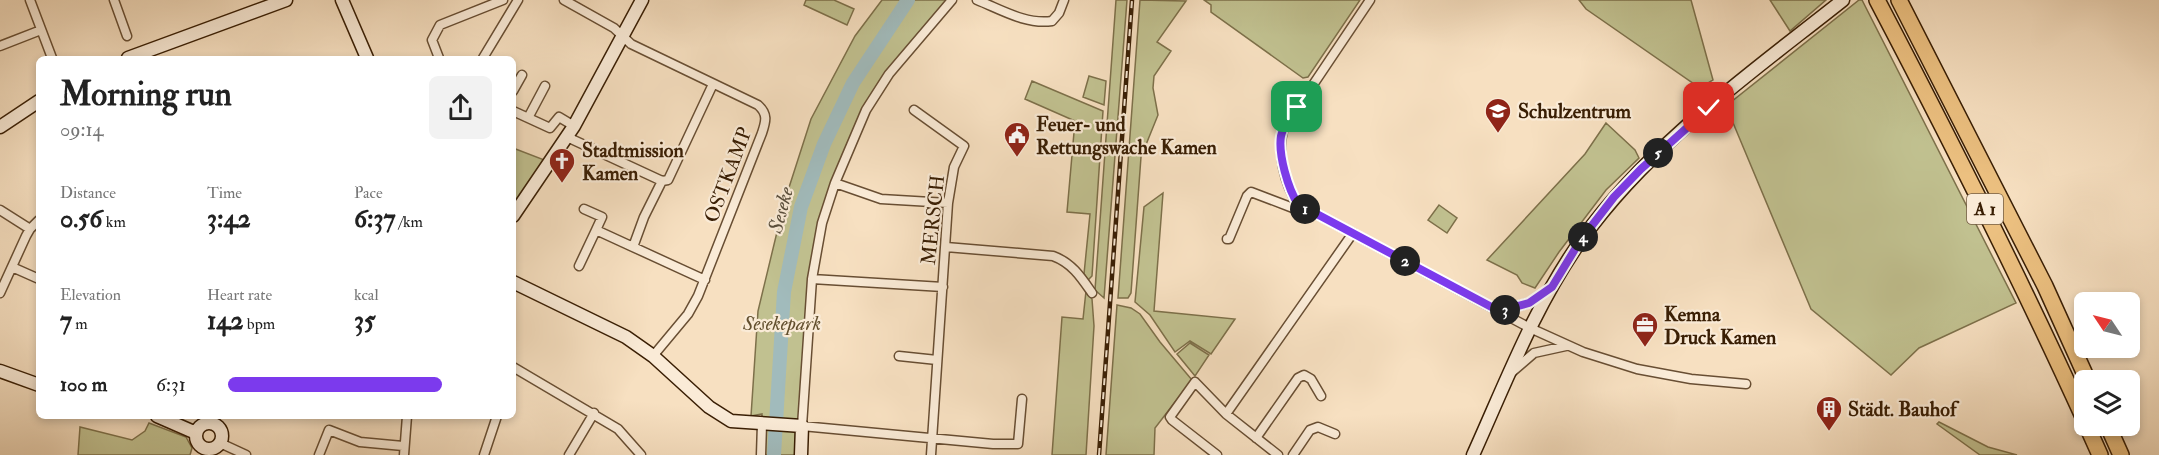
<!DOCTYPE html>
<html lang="en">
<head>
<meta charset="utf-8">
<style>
  :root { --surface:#fff; --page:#f2f2f2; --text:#222; --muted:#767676; --accent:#7c3aed }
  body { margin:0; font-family:"IM FELL Double Pica",serif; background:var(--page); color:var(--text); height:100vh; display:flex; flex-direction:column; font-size:22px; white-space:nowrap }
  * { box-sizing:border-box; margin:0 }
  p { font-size:20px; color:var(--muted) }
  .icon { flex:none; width:33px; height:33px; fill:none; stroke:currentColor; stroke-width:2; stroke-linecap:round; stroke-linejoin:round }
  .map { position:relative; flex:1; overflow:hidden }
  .sheet { position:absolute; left:36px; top:56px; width:480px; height:363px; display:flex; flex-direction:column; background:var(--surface); border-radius:9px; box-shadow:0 3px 9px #0003 }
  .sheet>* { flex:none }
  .needle { width:39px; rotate:305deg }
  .controls { position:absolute; left:2074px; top:292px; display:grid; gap:12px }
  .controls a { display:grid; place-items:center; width:66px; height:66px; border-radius:9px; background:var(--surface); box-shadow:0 3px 9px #0003; font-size:30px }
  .pin { position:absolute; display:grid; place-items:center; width:51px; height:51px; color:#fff; margin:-26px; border-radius:12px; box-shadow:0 3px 9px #0006 }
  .km { position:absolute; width:30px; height:30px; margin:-15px; border-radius:50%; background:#222; color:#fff; font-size:16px; line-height:30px; text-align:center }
  .round { display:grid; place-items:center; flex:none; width:63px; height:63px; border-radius:9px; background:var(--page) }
  .overview { display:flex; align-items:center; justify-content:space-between; height:102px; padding:0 24px }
  h1 { font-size:33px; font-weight:700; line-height:45px }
  .stats { display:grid; grid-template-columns:repeat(3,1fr); gap:9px; height:102px; padding:6px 24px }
  .stats div { display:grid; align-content:center }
  .stats b { font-size:26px; font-weight:700 }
  .stats small { font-size:16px; font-weight:400 }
  .stats p { font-size:16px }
  ul { padding:0 24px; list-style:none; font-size:20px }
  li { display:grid; grid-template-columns:96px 72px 1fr; align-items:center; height:45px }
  li i { height:15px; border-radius:8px; background:var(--accent) }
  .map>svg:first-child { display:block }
  .green { fill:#c1c190; stroke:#7d704a; stroke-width:1.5 }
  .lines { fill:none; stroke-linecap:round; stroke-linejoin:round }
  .river { stroke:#a1bbbc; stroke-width:14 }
  .street-casing { stroke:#684e33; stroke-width:11 }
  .secondary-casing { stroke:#391e04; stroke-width:15 }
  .highway-casing { stroke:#391e04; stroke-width:18 }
  .street { stroke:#faebd7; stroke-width:8 }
  .secondary { stroke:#faebd7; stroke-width:12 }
  .highway { stroke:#ecc080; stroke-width:15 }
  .rail-casing { stroke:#391e04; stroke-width:4.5 }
  .rail { stroke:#faebd7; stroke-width:2; stroke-dasharray:7; stroke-linecap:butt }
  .route-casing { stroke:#fff; stroke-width:12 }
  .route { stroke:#7c3aed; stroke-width:8 }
  .labels { text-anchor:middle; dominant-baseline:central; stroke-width:4.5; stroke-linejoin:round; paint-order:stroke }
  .shield { fill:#faebd7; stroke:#735c43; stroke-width:1.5 }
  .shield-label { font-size:18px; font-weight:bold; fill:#391e04 }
  .poi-label { font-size:20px; font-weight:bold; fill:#391e04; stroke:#faebd7; text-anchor:start }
  .street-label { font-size:20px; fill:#391e04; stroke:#faebd7 }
  .park-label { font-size:20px; font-style:italic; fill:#624f2e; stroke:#faebd7 }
  .water-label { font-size:21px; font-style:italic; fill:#584d3b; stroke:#faebd7 }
</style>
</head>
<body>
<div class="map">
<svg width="2159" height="455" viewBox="0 0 2159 455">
  <rect width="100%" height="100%" fill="#f7e0c1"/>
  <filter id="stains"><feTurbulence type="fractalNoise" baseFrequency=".00333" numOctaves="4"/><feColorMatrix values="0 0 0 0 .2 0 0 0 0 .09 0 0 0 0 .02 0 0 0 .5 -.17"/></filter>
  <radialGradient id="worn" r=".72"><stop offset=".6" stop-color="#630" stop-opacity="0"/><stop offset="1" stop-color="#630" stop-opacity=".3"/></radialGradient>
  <path class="green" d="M806 0H834L854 9 847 25 804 5Z
    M882 0H947L871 99 821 221 800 455H761L762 414 751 416 758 311 784 203 811 119 855 36Z
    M1116 0H1127L1104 298 1095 290Z
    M1140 0 1186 1 1157 42 1171 51 1154 76 1153 88 1158 115 1141 157 1131 293 1128 298H1118Z
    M1204 0H1360L1308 77 1303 78 1211 12V5Z
    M1579 0H1691L1713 80 1700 88 1586 9Z
    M1770 0H1826L1790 31Z
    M1859 0H1862L2016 303 1919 348 1891 375 1811 309 1726 106Z
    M1089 76 1106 81 1104 105 1083 97Z
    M1032 81 1103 111 1092 276 1088 280 1084 274 1090 214 1067 212 1075 121 1025 99Z
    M1606 123 1635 150 1639 158 1606 190 1559 252 1535 288 1522 283 1517 275 1487 260 1585 154Z
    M513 148 547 161 513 208Z
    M1163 193 1154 311 1235 319 1211 354 1190 341 1175 352 1150 315 1135 302 1144 207Z
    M1439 205 1457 218 1447 233 1428 220Z
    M1086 291 1092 299 1094 326 1086 455H1052L1062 317 1083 319Z
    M1117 305 1131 308 1140 314 1160 342 1192 380 1155 428 1154 455H1106Z
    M1190 343 1209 355 1195 376 1177 354Z
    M1939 422 1988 447 2017 455H1980L1937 424Z
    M149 423 186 437 192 448 190 455H78L80 427 132 440 145 431Z"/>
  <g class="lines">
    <path class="river" d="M774 455 784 292 801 207 824 144 853 83 908 0"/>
    <g class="street-casing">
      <path id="street" d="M30 0 52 58
        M114 0 127 36
        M564 0 614 28 631 44 758 105C768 114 766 121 762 133L698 296 688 314 653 356
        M952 0 889 74 866 110 835 183 822 223 812 279 802 426 993 444H1018L1022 399
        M977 0C1000 9 1026 25 1052 21L1059 13 1064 0
        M1370 0 1284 128C1276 151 1285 185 1298 204L1530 328 1583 352 1637 369 1691 379 1746 384
        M0 46 41 30
        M439 58 432 40 440 25 503 0
        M483 58 518 0
        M513 91 522 75
        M914 110 964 146 954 167 948 203 931 455
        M513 111 550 128 559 117 574 126
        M528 118 545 86
        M567 137 662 181
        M835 183 881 199 948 203
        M584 209 602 217 596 230
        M0 210 30 229
        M1227 239H1229L1247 196 1251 192 1293 208 1298 204
        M946 247 1053 256C1072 263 1081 277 1092 293
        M579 266 596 230 633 247
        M12 267 39 279
        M812 279 943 287
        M705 280 633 247 644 217 662 181 668 180 713 84
        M0 293 26 236 30 229 39 220
        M1499 311 1529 303 1550 289
        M899 356 937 360
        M513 367 618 429 641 455
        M1512 372 1534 353 1566 346
        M1226 414 1353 233
        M1256 438 1298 378 1304 375 1311 379 1321 396
        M220 443 246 455
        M319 455 329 430 360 442 403 446
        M404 455 407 416
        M484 455 497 416
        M569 455 594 413
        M761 455 762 424
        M1217 455 1172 420 1170 417 1195 382 1226 414 1278 455
        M1293 455 1310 430 1318 427 1335 434"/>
    </g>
    <g class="secondary-casing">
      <path id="secondary" d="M342 0 367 58
        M128 58 286 0
        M0 127 39 101
        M513 216 574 126 642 0
        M513 282 626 337 653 356 709 407 731 421 802 426 801 455
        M0 371 39 385
        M157 416 196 433
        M196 436a13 13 0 1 1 26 0a13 13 0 1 1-26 0Z
        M1473 455C1506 382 1535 305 1582 239 1651 143 1751 73 1843 0"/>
    </g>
    <g class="highway-casing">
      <path id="highway" d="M1877 0C1950 139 2020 278 2085 421
        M1899 0 2045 286 2088 381
        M2087 426 2100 455
        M2108 426 2121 455"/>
    </g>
    <use href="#street" class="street"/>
    <use href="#secondary" class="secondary"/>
    <use href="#highway" class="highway"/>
    <g class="rail-casing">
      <path id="rail" d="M1099 455 1132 0"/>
    </g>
    <use href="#rail" class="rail"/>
  </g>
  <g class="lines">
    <g class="route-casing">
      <path id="route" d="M1297 107C1291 116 1283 125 1281 136 1278 154 1288 189 1298 204L1499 311 1529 303 1552 287 1580 241 1614 197 1641 169 1709 108"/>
    </g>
    <use href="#route" class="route"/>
  </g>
  <defs>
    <g id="school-pin" transform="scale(1.35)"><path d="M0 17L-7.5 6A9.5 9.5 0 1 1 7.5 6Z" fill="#8f2418" stroke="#faebd7"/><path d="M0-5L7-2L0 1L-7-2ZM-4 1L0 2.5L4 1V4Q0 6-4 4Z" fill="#fff"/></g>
    <g id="civic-pin" transform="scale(1.35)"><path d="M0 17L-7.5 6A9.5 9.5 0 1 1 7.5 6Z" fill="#8f2418" stroke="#faebd7"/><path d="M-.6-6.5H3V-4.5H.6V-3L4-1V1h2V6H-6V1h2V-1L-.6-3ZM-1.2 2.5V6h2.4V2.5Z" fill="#fff"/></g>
    <g id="church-pin" transform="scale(1.35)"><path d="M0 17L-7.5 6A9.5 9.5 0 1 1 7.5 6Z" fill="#8f2418" stroke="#faebd7"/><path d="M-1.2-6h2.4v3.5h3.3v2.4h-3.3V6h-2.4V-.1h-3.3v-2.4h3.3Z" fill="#fff"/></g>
    <g id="office-pin" transform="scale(1.35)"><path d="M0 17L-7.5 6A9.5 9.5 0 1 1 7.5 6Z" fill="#8f2418" stroke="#faebd7"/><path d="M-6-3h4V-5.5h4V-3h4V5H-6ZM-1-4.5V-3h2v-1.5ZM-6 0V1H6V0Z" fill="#fff"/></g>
    <g id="building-pin" transform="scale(1.35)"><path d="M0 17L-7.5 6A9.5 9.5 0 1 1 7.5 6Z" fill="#8f2418" stroke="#faebd7"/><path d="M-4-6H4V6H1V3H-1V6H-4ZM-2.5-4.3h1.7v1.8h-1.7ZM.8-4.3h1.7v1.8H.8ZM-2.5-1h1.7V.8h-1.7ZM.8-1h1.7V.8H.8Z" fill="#fff"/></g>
  </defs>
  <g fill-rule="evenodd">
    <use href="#school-pin" x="1498" y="111"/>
    <use href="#civic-pin" x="1017" y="135"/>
    <use href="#church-pin" x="562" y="161"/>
    <use href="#office-pin" x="1645" y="325"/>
    <use href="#building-pin" x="1829" y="409"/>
  </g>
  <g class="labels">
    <rect class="shield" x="1967" y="194" width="36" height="30" rx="4.5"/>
    <g class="shield-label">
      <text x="1985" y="209">A 1</text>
    </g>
    <g class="poi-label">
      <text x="1518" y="111">Schulzentrum</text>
      <text x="1036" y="124">Feuer- und<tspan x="1036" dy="23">Rettungswache Kamen</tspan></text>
      <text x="582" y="150">Stadtmission<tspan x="582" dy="23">Kamen</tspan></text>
      <text x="1664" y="314">Kemna<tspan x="1664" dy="23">Druck Kamen</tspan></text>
      <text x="1848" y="409">Städt. Bauhof</text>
    </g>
    <g class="street-label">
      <text transform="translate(728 175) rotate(-69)">OSTKAMP</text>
      <text transform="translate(933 220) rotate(-84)">MERSCH</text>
    </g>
    <g class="park-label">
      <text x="782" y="323">Sesekepark</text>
    </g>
    <g class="water-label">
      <text transform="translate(781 210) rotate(-75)">Seseke</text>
    </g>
  </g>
  <rect width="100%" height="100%" filter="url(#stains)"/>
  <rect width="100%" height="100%" fill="url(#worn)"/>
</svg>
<div class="controls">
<a><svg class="needle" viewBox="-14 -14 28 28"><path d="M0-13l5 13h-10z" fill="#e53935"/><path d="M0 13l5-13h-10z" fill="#767676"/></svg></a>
<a><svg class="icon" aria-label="layers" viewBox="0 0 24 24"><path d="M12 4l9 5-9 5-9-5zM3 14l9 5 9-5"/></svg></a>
</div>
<div class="pin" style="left:1297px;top:107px;background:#1e9e55"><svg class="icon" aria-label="arrive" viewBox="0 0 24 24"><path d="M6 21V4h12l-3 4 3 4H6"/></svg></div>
<div class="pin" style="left:1709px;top:108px;background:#d93025"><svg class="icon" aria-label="check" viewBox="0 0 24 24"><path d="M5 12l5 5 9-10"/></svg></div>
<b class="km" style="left:1305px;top:209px">1</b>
<b class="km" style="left:1405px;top:261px">2</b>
<b class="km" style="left:1505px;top:310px">3</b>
<b class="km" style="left:1583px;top:237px">4</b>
<b class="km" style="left:1658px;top:153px">5</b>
<section class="sheet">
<div class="overview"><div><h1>Morning run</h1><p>09:14</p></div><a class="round"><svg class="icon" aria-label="share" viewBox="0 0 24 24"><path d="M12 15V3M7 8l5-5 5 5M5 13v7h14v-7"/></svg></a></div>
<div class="stats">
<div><p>Distance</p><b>0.56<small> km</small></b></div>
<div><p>Time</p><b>3:42</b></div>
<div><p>Pace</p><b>6:37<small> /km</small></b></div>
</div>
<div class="stats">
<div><p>Elevation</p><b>7<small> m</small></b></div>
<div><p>Heart rate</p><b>142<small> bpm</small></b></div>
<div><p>kcal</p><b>35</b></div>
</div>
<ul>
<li><b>100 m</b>6:31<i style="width:81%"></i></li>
</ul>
</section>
</div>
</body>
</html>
